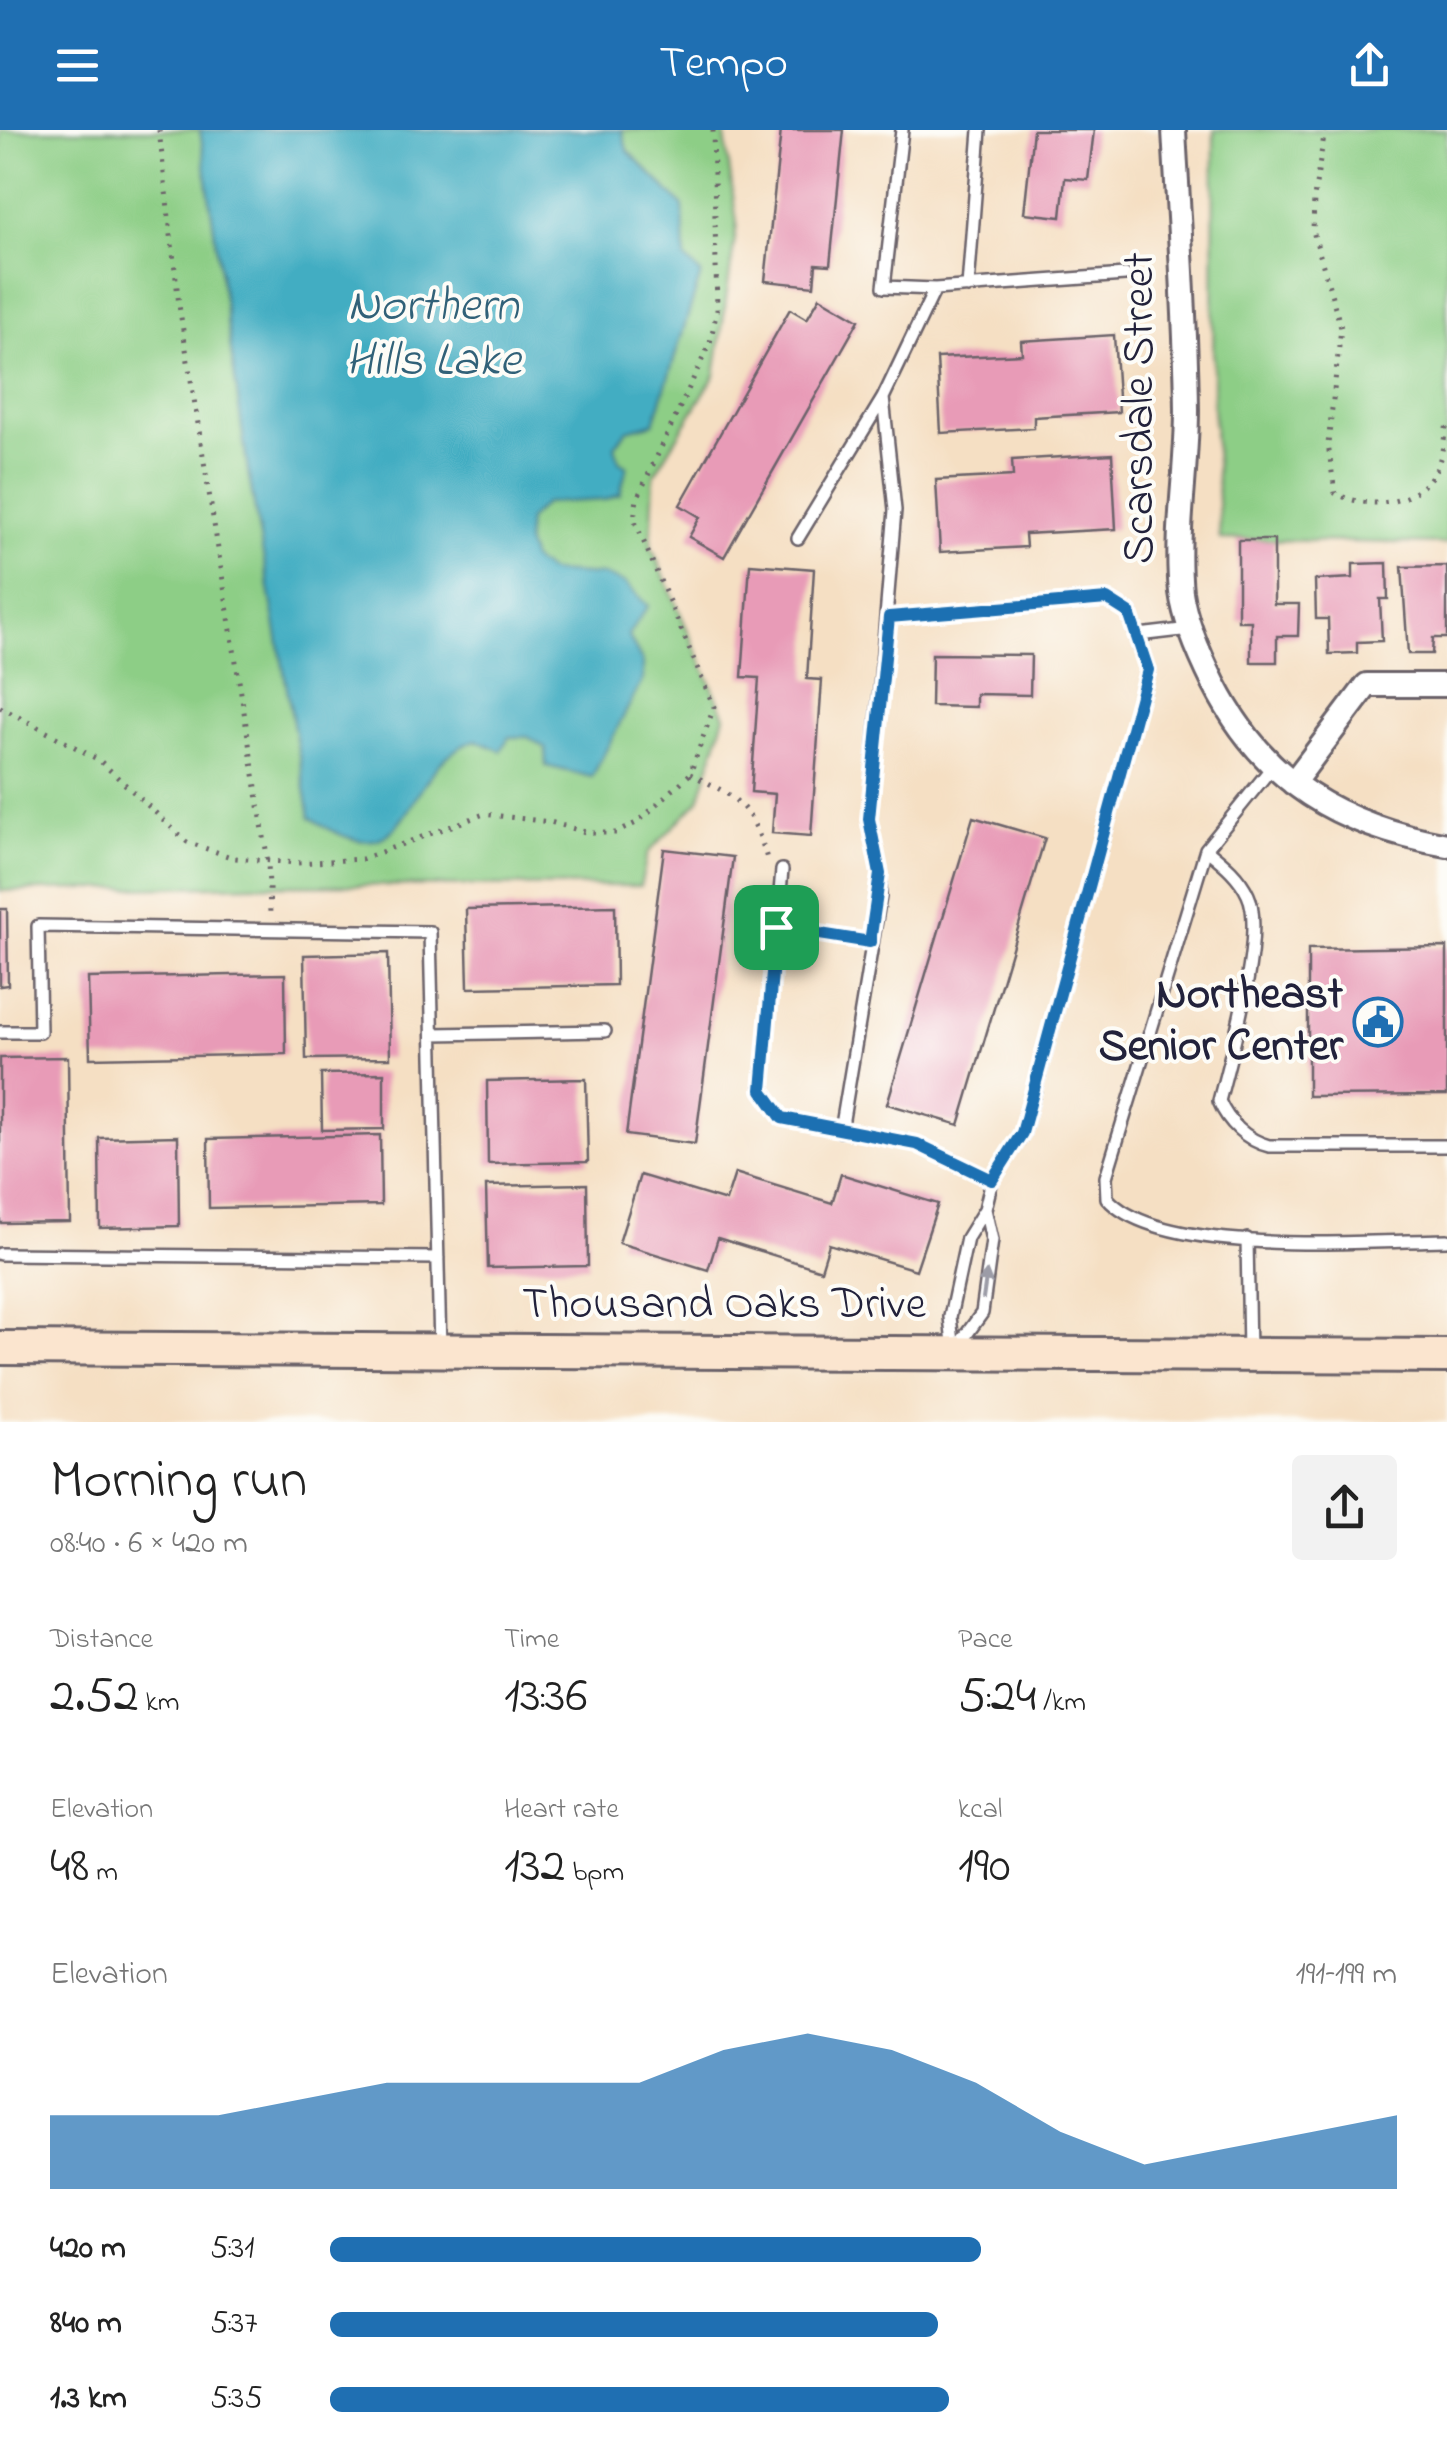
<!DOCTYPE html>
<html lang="en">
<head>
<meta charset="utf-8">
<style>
  :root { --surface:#fff; --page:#f2f2f2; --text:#222; --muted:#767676; --accent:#1f6fb2 }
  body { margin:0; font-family:"Indie Flower",sans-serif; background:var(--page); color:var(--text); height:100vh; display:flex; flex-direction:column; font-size:38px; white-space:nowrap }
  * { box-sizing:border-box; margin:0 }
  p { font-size:32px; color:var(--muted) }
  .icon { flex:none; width:55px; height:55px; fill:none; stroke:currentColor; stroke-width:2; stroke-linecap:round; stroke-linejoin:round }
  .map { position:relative; height:1292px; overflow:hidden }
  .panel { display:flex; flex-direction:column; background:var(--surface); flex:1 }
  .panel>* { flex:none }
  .pin { position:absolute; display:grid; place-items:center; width:85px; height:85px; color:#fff; margin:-42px; border-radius:20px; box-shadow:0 5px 15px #0006 }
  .round { display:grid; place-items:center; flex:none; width:105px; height:105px; border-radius:10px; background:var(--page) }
  .summary { display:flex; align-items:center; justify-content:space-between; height:170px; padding:0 50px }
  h1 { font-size:55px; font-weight:600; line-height:75px }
  .metrics { display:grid; grid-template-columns:repeat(3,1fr); gap:15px; height:170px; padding:10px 50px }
  .metrics div { display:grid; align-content:center }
  .metrics b { font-size:50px; font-weight:600 }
  .metrics small { font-size:28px; font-weight:400 }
  .metrics p { font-size:28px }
  .chart { height:280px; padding:20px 50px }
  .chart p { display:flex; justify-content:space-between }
  .chart svg { width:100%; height:180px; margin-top:10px; fill:var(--accent); opacity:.7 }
  ul { padding:0 50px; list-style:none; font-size:32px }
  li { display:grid; grid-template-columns:160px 120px 1fr; align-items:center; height:75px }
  li i { height:25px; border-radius:12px; background:var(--accent) }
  header { display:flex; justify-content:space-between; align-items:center; height:130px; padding:0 50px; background:var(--accent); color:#fff; font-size:45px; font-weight:600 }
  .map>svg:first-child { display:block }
  .green { fill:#8dce86; stroke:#587860; stroke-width:2.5 }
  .water { fill:#43adc2; stroke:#32687e; stroke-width:2.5 }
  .building { fill:#e89bb7 }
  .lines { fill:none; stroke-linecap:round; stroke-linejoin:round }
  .lane-casing { stroke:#6c646b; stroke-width:16 }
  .street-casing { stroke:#6c646b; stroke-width:28 }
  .secondary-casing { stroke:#6c646b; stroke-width:38 }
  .path { stroke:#6c646b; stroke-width:5; stroke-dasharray:2.5 8; stroke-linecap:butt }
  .lane { stroke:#fff; stroke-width:11 }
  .street { stroke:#fff; stroke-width:22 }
  .secondary { stroke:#fbe5cf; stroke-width:32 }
  .oneway { fill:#9c9ca7 }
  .route-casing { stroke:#fff; stroke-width:20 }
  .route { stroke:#1f6fb2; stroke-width:12 }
  .labels { text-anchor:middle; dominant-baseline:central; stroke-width:8; stroke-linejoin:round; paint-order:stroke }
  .street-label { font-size:45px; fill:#22223b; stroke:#fdfcf7 }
  .poi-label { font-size:45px; font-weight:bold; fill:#22223b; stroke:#fdfcf7; text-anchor:end }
  .water-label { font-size:48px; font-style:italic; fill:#316178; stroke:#fdfcf7 }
</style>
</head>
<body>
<header><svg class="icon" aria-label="menu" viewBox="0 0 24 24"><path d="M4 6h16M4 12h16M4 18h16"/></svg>Tempo<svg class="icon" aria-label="share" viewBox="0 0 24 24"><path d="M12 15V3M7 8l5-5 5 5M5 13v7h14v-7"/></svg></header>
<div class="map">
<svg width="1447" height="1292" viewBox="0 0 1447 1292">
  <rect width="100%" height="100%" fill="#fdfcf7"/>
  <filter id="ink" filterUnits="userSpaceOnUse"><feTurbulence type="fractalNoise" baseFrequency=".01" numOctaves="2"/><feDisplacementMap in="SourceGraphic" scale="20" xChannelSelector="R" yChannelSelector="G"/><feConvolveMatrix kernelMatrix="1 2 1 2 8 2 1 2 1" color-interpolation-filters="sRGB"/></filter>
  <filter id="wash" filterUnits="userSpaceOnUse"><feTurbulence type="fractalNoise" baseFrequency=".0048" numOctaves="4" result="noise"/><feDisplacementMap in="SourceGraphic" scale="40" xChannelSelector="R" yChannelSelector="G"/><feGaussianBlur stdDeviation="2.25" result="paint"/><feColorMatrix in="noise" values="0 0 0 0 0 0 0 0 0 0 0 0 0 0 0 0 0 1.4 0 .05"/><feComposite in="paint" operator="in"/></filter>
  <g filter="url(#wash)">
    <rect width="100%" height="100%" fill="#f5dfc3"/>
    <path class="green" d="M0 0H724L737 94 715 245 654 345 651 416 725 586 699 670 648 723 640 756 252 755 0 761Z
      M1214 0H1447V414L1220 409 1213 275Z"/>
    <path class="water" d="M200 0H622L627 20 683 76 685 129 701 144 654 293 627 300 615 316 619 331 627 336 620 364 605 370 545 373 528 390 526 412 532 430 550 442 603 445 625 453 648 476 628 505 643 533V549L592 647 546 636 545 618 528 607H509L501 621 476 610C396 636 419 763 310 687L248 341Z"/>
    <g id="blocks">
      <path class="building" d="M781 0H844L830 135 816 134 814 156 765 151Z
        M1033 0H1094L1088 50 1065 48 1061 87 1024 83Z
        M820 167 859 190 724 427 689 407 700 387 680 375 790 179 807 189Z
        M1114 205 1119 282 1034 287V298L941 303 937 228 1022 224 1021 211Z
        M1112 324 1116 399 1025 404 1026 417 940 422 936 350 1013 346 1012 330Z
        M1238 410H1274V474H1299L1298 506H1277V532H1251V491H1238Z
        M1387 433 1388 469H1380L1382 511 1357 512V523L1329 524 1328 489H1316L1315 450 1353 448V434Z
        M750 434 814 439 807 549 822 550 811 706 772 703 775 664 751 662 759 548 742 547Z
        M1447 436V508H1433L1432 524H1408L1402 437Z
        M932 524 1031 525 1030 565 976 564V577L931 576Z
        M973 687 1045 708 959 995 887 974Z
        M664 719 733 727 695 1014 626 1005Z
        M615 776 616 855 468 858 466 779Z
        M0 779H7L8 855 0 856Z
        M1447 817V965L1308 966V819Z
        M388 823 390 928 306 929 304 825Z
        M285 844 286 924 90 928 88 848Z
        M68 927 70 1092 0 1093V928Z
        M384 943V999L322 1000 321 944Z
        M586 949 588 1032 488 1034 487 951Z
        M380 1005 381 1075 209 1078 208 1009Z
        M178 1006 179 1096 100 1098 99 1008Z
        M735 1043 832 1073 841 1044 938 1074 916 1140 829 1114 821 1140 718 1108 708 1140 619 1113 640 1045 726 1071Z
        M587 1054 588 1136 488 1138 486 1056Z"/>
    </g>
  </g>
  <g filter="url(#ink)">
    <use href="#blocks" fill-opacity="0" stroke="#6c646b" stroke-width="2.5"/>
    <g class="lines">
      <g class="lane-casing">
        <path id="lane" d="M902 0 884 157 935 159 1125 145
          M968 157 980 0
          M798 408 883 268 935 159
          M889 487 1107 469 1129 483 1148 541 1023 1003 992 1050 985 1079 967 1108 950 1187 954 1221
          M1139 505 1190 499
          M1273 636 1206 719 1106 1047 1107 1068C1159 1128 1369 1111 1447 1110
          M1206 719C1222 732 1239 745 1248 765 1266 802 1230 928 1219 971 1228 992 1246 1010 1269 1016H1447
          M782 740 762 960 782 988 917 1014 992 1050
          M776 797 870 812
          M0 902H40L38 796 430 802 440 1219
          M433 904 605 901
          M841 1001 880 767V744L869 689 895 380 883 268
          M1247 1109 1249 1224
          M0 1124 438 1128
          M958 1216 982 1183 992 1110 985 1079"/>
      </g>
      <g class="street-casing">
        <path id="street" d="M1174 0C1179 94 1186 186 1187 280 1187 341 1175 402 1181 462 1185 493 1200 526 1214 554 1264 653 1341 696 1447 715
          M1293 653 1367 555H1447"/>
      </g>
      <g class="secondary-casing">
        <path id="secondary" d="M0 1218 1447 1226"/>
      </g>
      <path class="path" d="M159 0 179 175 268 732 270 784
        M1325 0 1314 67 1313 101 1341 198 1328 314 1335 363C1367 380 1414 377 1435 341 1442 329 1444 308 1447 294
        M0 577 99 630 187 712 234 728 297 733 362 729 484 684 550 692 589 703H616L638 692 690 644 714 577 634 389 637 369 710 213 717 180 713 0
        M690 644C738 667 752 676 767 729"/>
      <use href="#lane" class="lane"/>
      <use href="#street" class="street"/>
      <use href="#secondary" class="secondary"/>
    </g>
    <defs><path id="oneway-solid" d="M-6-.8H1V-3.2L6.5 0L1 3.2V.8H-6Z" transform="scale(2.5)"/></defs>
    <use class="oneway" href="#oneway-solid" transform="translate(985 1155) rotate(-82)"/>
  </g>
  <g class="lines" filter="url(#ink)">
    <g class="route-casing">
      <path id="route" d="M1107 469 1129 483 1148 540 1022 1003 992 1050 917 1014 782 988 762 960 776 797 870 812 880 744 869 689 889 487Z"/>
    </g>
    <use href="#route" class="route"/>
  </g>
  <defs>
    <g id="civic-ring" transform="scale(2.5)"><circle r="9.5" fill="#fdfcf7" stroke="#1f6fb2" stroke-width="1.5"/><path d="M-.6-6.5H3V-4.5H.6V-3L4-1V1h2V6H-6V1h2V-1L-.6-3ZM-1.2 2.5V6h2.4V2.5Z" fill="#1f6fb2"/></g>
  </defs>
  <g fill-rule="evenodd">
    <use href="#civic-ring" x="1378" y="892"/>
  </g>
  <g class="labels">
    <g class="street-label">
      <text transform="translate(1141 278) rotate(-90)">Scarsdale Street</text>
      <text x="724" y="1176">Thousand Oaks Drive</text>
    </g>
    <g class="poi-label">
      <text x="1343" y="866">Northeast<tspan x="1343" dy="52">Senior Center</tspan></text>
    </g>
    <g class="water-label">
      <text x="433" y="177">Northern<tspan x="433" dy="55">Hills Lake</tspan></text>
    </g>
  </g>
</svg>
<div class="pin" style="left:776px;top:797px;background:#1e9e55"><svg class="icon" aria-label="arrive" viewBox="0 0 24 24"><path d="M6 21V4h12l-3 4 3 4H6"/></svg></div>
</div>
<section class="panel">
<div class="summary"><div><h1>Morning run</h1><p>08:40 · 6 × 420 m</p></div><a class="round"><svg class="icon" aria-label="share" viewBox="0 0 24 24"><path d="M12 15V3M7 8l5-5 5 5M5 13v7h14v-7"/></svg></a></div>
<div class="metrics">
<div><p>Distance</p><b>2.52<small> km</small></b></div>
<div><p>Time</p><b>13:36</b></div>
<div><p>Pace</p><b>5:24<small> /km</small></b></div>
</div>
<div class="metrics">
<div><p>Elevation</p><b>48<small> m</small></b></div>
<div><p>Heart rate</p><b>132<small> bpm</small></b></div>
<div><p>kcal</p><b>190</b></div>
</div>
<div class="chart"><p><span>Elevation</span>191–199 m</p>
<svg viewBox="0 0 160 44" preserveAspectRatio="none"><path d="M0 44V26L10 26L20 26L30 22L40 18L50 18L60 18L70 18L80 10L90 6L100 10L110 18L120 30L130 38L140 34L150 30L160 26V44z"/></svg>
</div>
<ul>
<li><b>420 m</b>5:31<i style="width:61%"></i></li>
<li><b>840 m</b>5:37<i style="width:57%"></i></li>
<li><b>1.3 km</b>5:35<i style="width:58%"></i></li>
</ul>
</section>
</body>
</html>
